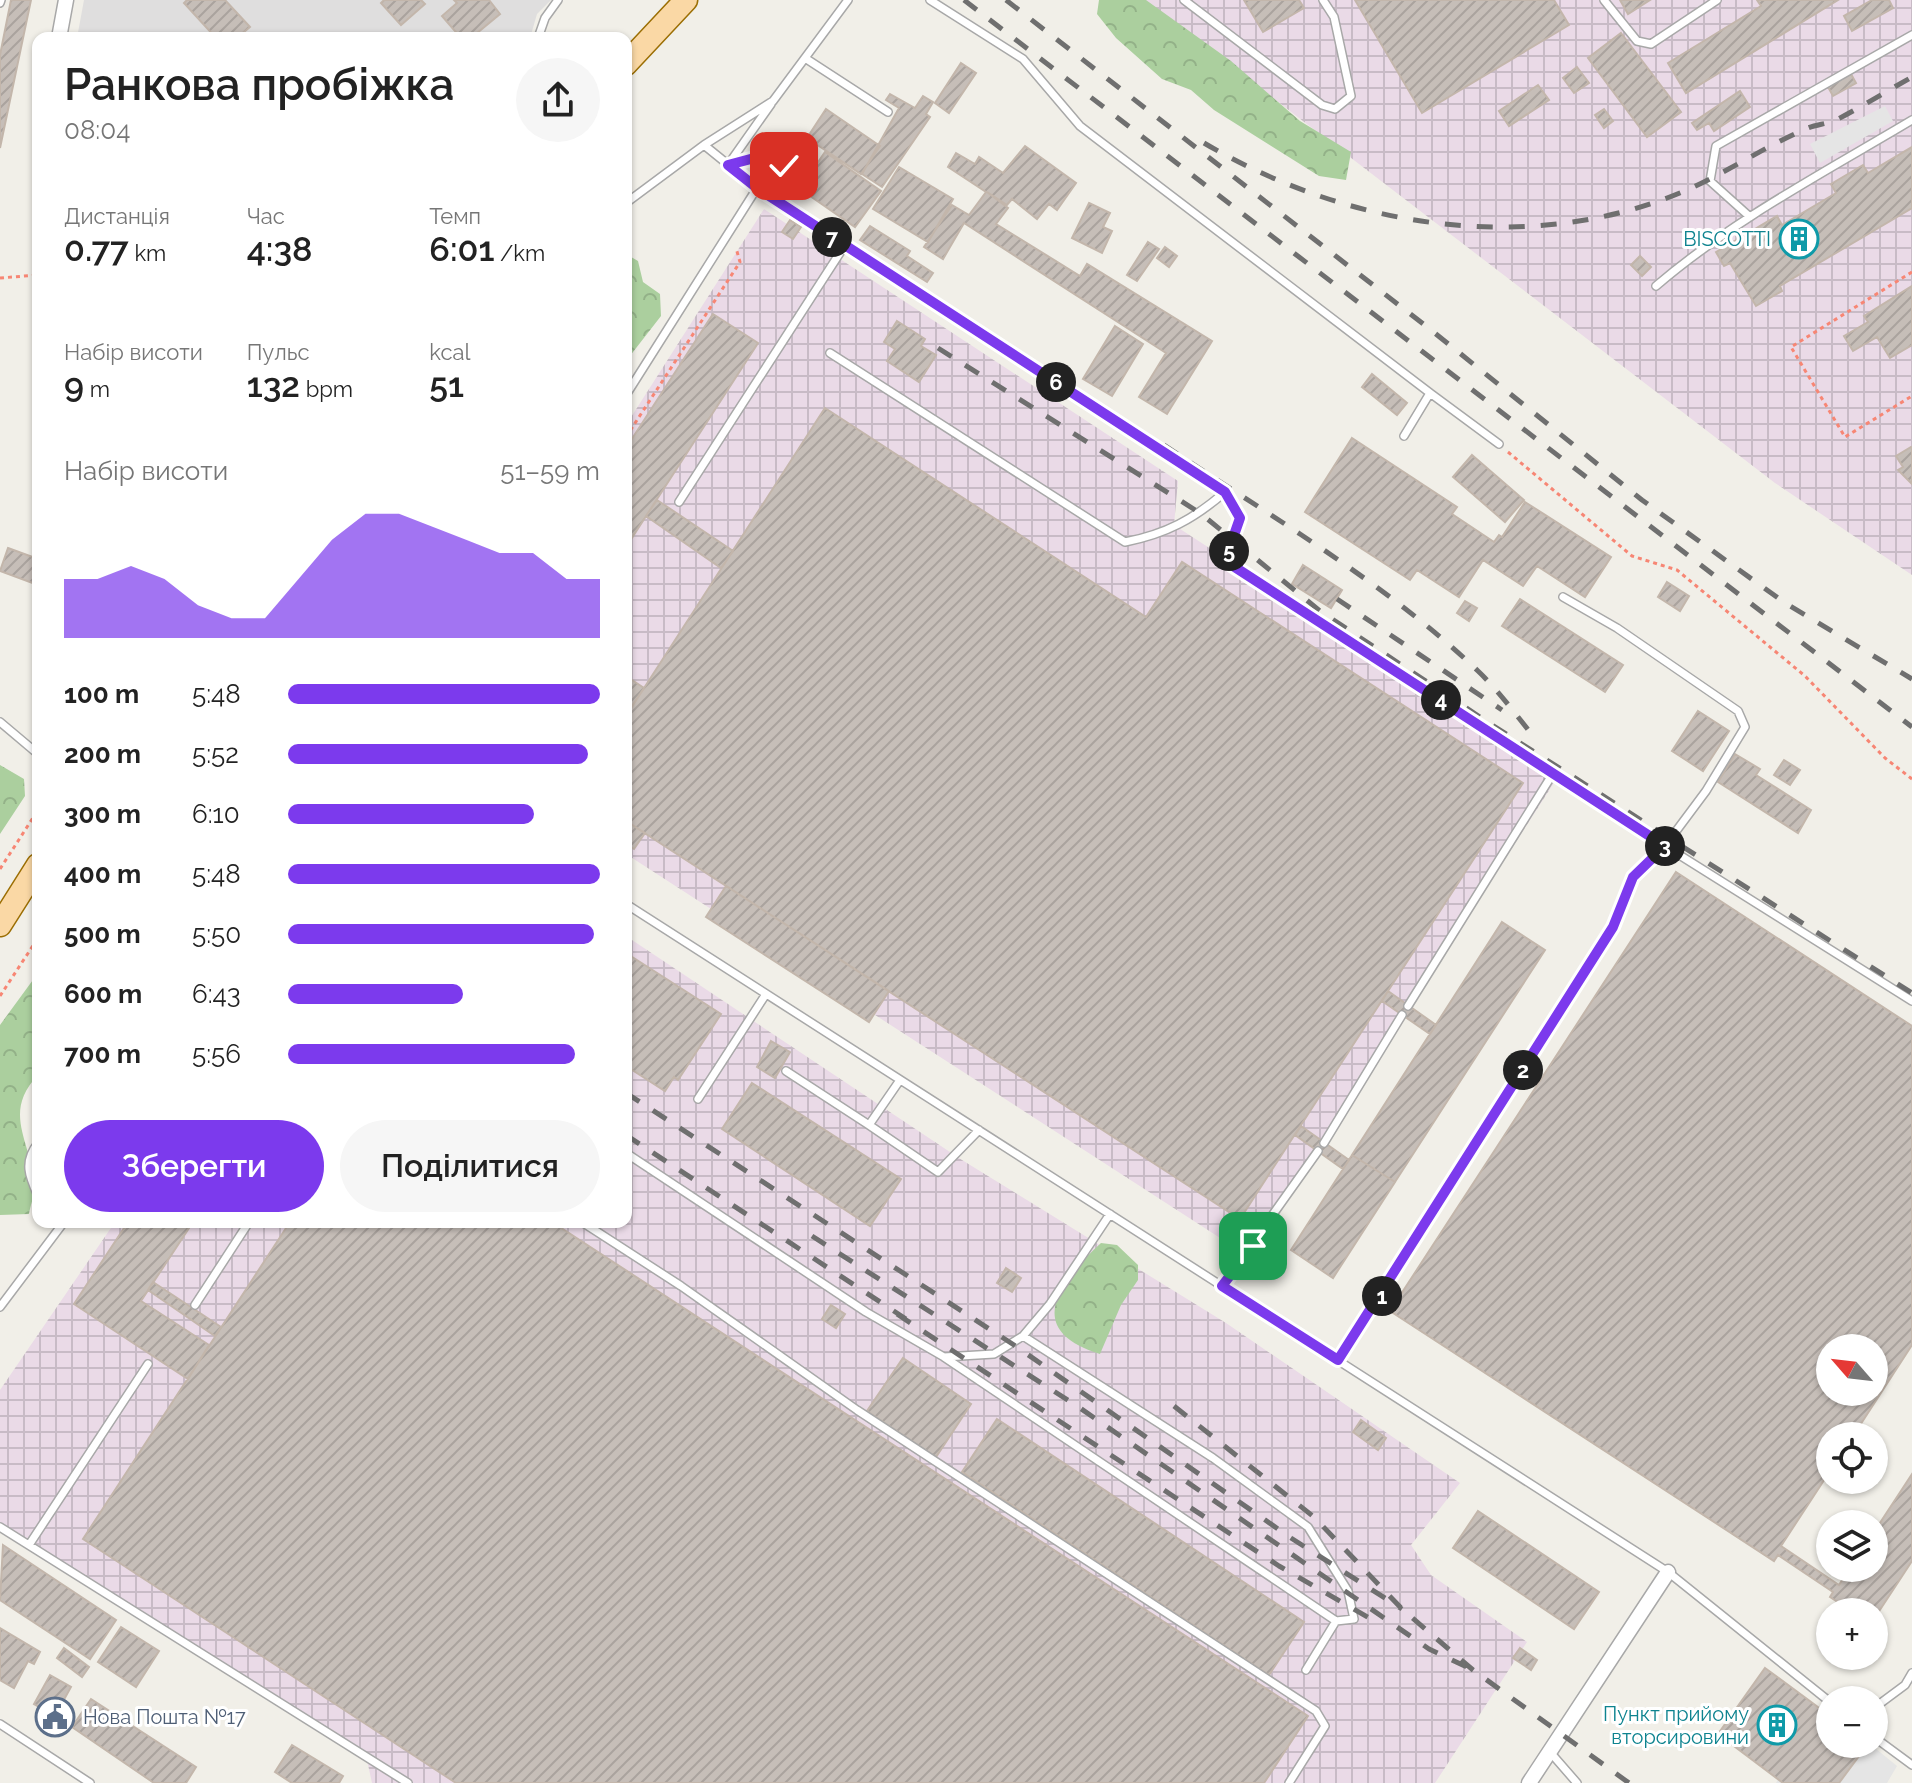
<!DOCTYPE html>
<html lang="uk">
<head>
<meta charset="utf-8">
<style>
  :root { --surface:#fff; --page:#f6f6f6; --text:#222; --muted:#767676; --accent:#7c3aed }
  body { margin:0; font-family:Raleway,sans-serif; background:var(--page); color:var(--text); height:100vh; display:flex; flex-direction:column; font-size:30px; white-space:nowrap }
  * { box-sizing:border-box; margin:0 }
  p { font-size:26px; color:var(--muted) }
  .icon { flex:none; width:44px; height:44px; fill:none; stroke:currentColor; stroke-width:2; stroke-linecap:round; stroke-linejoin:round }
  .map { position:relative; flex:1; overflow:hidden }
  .panel { position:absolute; left:32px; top:32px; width:600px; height:1196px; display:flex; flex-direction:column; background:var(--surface); border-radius:16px; box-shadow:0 2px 6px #0004 }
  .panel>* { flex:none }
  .needle { width:52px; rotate:298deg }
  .fabs { position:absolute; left:1816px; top:1334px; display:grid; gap:16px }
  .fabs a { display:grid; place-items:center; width:72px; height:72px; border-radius:50%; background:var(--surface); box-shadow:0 2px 6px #0004; font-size:40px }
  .pin { position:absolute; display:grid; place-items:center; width:68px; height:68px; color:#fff; margin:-34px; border-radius:16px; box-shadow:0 4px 12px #0006 }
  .km { position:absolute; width:40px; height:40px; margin:-20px; border-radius:50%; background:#222; color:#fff; font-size:22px; line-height:40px; text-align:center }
  .round { display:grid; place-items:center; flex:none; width:84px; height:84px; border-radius:42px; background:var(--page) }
  .overview { display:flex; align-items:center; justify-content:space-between; height:136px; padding:0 32px }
  h1 { font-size:44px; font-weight:600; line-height:60px }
  .metrics { display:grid; grid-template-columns:repeat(3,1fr); gap:12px; height:136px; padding:8px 32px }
  .metrics div { display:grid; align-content:center }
  .metrics b { font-size:34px; font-weight:600 }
  .metrics small { font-size:22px; font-weight:400 }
  .metrics p { font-size:22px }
  .chart { height:224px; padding:16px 32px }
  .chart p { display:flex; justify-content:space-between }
  .chart svg { width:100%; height:144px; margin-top:8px; fill:var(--accent); opacity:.7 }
  .action { display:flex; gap:16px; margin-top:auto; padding:16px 32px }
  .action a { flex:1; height:92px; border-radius:48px; background:var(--accent); color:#fff; font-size:32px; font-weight:600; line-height:92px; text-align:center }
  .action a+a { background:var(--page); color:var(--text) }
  ul { padding:0 32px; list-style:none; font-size:26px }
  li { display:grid; grid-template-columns:128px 96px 1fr; align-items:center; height:60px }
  li i { height:20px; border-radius:10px; background:var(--accent) }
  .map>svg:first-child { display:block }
  .residential { fill:#dfdede }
  .industrial { fill:url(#industrial-grid) }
  .forest { fill:url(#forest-crowns) }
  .parking { fill:#e5e5e5 }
  .building { fill:url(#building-hatch); stroke:#c3b6ab; stroke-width:2; fill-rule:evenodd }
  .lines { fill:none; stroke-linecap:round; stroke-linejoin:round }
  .lane-casing { stroke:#a8a8a8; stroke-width:10 }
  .street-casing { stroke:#a8a8a8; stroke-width:17 }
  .primary-casing { stroke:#9b6e03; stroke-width:25 }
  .path { stroke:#f78674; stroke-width:3; stroke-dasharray:4 4; stroke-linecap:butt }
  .lane { stroke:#fff; stroke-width:7 }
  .street { stroke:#fff; stroke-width:14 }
  .primary { stroke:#fad8a5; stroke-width:22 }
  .rail { stroke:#6f6f6f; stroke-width:5; stroke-dasharray:16 16; stroke-linecap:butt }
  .route-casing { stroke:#fff; stroke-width:16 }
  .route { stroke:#7c3aed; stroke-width:10 }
  .labels { text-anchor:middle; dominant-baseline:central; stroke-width:6; stroke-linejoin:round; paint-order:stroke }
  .culture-label { font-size:20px; fill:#0d838f; stroke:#fff; text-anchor:end }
  .service-label { font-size:20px; fill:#4e5e75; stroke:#fff; text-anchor:start }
</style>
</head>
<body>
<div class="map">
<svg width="1912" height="1783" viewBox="0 0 1912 1783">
  <defs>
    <pattern id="industrial-grid" width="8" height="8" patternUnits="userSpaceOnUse" patternTransform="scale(2)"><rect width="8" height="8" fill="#eadae7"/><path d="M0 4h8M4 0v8" fill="none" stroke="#c8bbc6"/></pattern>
    <pattern id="forest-crowns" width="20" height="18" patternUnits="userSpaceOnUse" patternTransform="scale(2)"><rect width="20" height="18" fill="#abcf9e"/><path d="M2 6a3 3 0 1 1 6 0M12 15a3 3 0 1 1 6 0" fill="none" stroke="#93b188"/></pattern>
    <pattern id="building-hatch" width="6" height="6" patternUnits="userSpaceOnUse" patternTransform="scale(2)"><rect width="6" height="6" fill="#c6beb8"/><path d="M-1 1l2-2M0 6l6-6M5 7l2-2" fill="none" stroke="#aaa39e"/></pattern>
  </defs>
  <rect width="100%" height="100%" fill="#f1efe8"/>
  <path class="residential" d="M84 0H551L537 14 530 38H77Z"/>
  <path class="industrial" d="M1145 0H1912V575L1775 483Z
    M764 209 1178 481 1174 525 1559 775 1248 1256 626 854V425Z
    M626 936 962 1160 1226 1323 1460 1483 1411 1545 1431 1575 1527 1642 1435 1783H372L367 1760 0 1527V1390L115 1222H626Z"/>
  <path class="forest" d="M1099 0H1146L1231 61 1300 121 1351 152 1346 180 1319 176 1214 110 1191 90 1162 79 1116 38 1097 14Z
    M626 254 638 261 643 282 660 294 661 316 626 361Z
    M0 765 24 779 25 796 0 834Z
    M38 973V1075C0 1115 34 1143 34 1189 34 1197 30 1207 29 1214L0 1215V1025Z
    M1101 1243 1117 1245 1138 1265V1280L1121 1305 1100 1354C1023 1330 1058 1283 1101 1243Z"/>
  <path class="parking" d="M1885 106 1893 121 1820 163 1810 144Z
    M1820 1705 1830 1712V1744H1870L1897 1766 1887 1783H1776Z"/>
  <path class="building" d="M11 0H31L0 148V55Z
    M187 0H225L250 27 237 38H216L184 3Z
    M384 0H421L425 4 401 25 381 3Z
    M454 0H489L500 14 471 38H461L442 16 457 3Z
    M1244 0H1299L1304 8 1263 32Z
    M1355 0H1554L1569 25 1422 113Z
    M1620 0H1650L1628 14Z
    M1757 0H1838L1686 93 1668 63 1761 6Z
    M1872 0H1889L1893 8 1852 31 1844 16Z
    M1621 33 1681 112 1647 137 1588 58Z
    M961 63 976 73 949 113 935 103Z
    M1577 67 1589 83 1574 93 1563 78Z
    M1851 74 1856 83 1833 96 1828 87Z
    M1538 85 1549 100 1509 126 1499 111Z
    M1740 91 1750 107 1714 131 1709 123 1697 130 1692 123Z
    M890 94 915 108 923 96 933 102 926 114 930 117 882 187 862 174 899 108 886 100Z
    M826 109 880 146 861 174 807 138Z
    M1604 109 1613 121 1604 128 1595 115Z
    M1025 146 1076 183 1057 210 1049 204 1037 219 1012 199 1007 205 987 192 1008 208 996 224 1080 276 1087 264 1212 341 1167 414 1139 397 1166 353 964 223 943 259 924 247 952 205 969 215 986 192 948 167 956 153 975 164 979 157 1003 173Z
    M1912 147V208L1780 286 1782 291 1756 306 1730 263 1724 266 1716 252 1777 216 1782 225 1836 193 1831 184 1863 165 1868 173Z
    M825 152 881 191 855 227 800 189Z
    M899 167 953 199 928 242 873 209Z
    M1089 203 1110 213 1103 227 1112 231 1102 253 1072 238Z
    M790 220 801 227 793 239 782 232Z
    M870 226 910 251 907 256 933 273 927 282 860 240Z
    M1148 242 1159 249 1137 281 1127 275Z
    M1165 247 1177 256 1169 267 1157 258Z
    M1640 256 1651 267 1642 276 1631 265Z
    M1912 286V345L1890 358 1877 337 1853 351 1844 336 1868 322 1864 316Z
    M713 314 758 343 626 547V448Z
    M897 321 925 339 921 346 936 355 919 382 887 361 895 349 884 342Z
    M1115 326 1143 344 1112 396 1083 379Z
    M1372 374 1407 403 1397 415 1362 387Z
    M825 408 1146 617 1182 562 1523 783 1240 1219 626 821V716Z
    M1352 438 1457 507 1452 514 1494 542 1499 535 1502 537 1525 502 1611 557 1585 597 1537 566 1523 586 1483 560 1459 597 1417 570 1410 580 1305 512Z
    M1911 447 1912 448V484L1898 470 1903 467 1896 456Z
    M1472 455 1524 500 1505 522 1453 477Z
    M657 500 733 551 721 568 646 516Z
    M8 548 38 559V585L0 571Z
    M1303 565 1342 590 1331 608 1292 584Z
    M1667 582 1689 596 1680 611 1658 597Z
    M1520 599 1623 665 1605 692 1502 626Z
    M1465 601 1477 608 1469 621 1457 613Z
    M626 676 644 688 632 706 626 702Z
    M1698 711 1729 731 1703 771 1672 751Z
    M1735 754 1760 769 1756 775 1811 810 1798 833 1718 782Z
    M1784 760 1800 770 1790 785 1774 775Z
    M626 821 645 833 634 849 626 844Z
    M1676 872 1912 1026V1345L1853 1436H1830V1471L1781 1546 1839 1585 1850 1568H1874V1532L1912 1474V1561L1874 1619V1612H1853L1830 1597 1833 1592 1778 1555 1774 1561 1390 1311ZM1830 1348H1874V1392H1830Z
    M726 886 889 991 869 1022 706 917Z
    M1502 922 1545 950 1395 1182 1352 1155Z
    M626 953 721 1014 678 1080 674 1077 665 1091 626 1066Z
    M1388 991 1436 1025 1430 1034 1382 1001Z
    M771 1041 790 1052 775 1078 757 1067Z
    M752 1083 901 1179 870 1226 722 1129Z
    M1301 1126 1349 1160 1343 1169 1295 1135Z
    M1352 1155 1395 1182 1333 1278 1291 1250Z
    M128 1222H193L141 1301 209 1345 188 1379 74 1304Z
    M290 1222H552L1308 1716 1264 1783H456L83 1539Z
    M1006 1268 1021 1278 1012 1292 997 1283Z
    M153 1282 221 1327 215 1336 148 1290Z
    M831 1305 845 1314 836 1328 822 1319Z
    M903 1358 971 1404 936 1457 867 1411Z
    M997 1419 1304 1622 1269 1675 962 1472Z
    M1361 1420 1386 1438 1378 1450 1353 1432Z
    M1478 1511 1599 1592 1574 1629 1453 1548Z
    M3 1545 116 1620 90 1659 0 1600Z
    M121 1627 159 1651 136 1687 98 1662Z
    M0 1628 40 1652 34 1664 28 1661 14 1688 0 1680Z
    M64 1648 89 1667 82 1677 57 1658Z
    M1520 1648 1537 1660 1531 1670 1513 1658Z
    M1765 1668 1830 1716V1744H1868L1839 1783H1783L1718 1734Z
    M50 1675 71 1687 55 1716 34 1704Z
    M91 1699 196 1767 186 1783H154L72 1727Z
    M292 1745 343 1776 339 1783H292L275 1772Z"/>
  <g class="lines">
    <g class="lane-casing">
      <path id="lane" d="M930 0 1023 59 1080 126 1430 393 1404 436
        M1184 0 1322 105 1335 109 1351 96 1334 17 1323 0
        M1604 0 1637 41 1651 44 1717 0
        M0 3 1 0
        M538 38 545 18 558 0
        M805 58 888 112
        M704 145 757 188 1225 492 1240 518 1226 558 1230 564 1552 775 1912 1001
        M728 165 771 104
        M728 165 766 155 784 166
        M626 203 704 145 773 101 848 0
        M1750 217 1710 181 1716 146 1912 35
        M1656 286C1733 220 1825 172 1912 120
        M830 353 1125 542C1166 534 1194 519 1225 492
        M1430 393 1499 444
        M626 395 757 188
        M679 502 845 245
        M0 722 38 754
        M626 904 1668 1572 1830 1702
        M1408 1006 1552 775
        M786 1071 869 1125 900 1080
        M698 1099 766 994
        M869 1125 938 1172 979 1130
        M38 1143C23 1162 29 1176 38 1196
        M1324 1143 1402 1015
        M626 1153 866 1312 944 1357 994 1354 1023 1336 1213 1458 1308 1527 1348 1591 1354 1619 1336 1621 1306 1670
        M582 1222 681 1286 857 1410 1316 1711 1325 1726 1289 1783
        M1222 1286 1318 1151
        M195 1305 249 1222
        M0 1307 64 1222
        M1023 1336 1050 1304 1110 1214
        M944 1357 1336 1621
        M1338 1360 1613 927 1633 877 1665 846 1706 791 1745 727 1738 711 1617 628 1563 597
        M0 1527 408 1783
        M29 1545 148 1364
        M1874 1708 1905 1685 1912 1673
        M0 1724 90 1783
        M1874 1737 1912 1765
        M1550 1752 1577 1783"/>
    </g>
    <g class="street-casing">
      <path id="street" d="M59 38 66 0
        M1529 1783 1668 1572"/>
    </g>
    <g class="primary-casing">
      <path id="primary" d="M626 64 686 0
        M0 925 38 865"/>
    </g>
    <path class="path" d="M1912 272 1791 347 1845 437 1912 396
      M0 278 38 275
      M626 437 740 262 736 248
      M1508 452 1632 556 1677 570 1805 676 1885 758 1912 779
      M0 869 38 810
      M0 996 38 938"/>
    <use href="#lane" class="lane"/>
    <use href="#street" class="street"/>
    <use href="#primary" class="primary"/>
    <path class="rail" d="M964 0 1912 727
      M1006 0 1431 330 1642 500 1785 603 1912 679
      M1204 143C1342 224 1514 255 1667 198 1717 180 1760 148 1808 128 1818 124 1828 124 1838 119 1863 106 1887 91 1912 77
      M938 348 1200 513 1320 611 1492 725 1912 993
      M1164 445C1270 516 1386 583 1478 671 1499 691 1516 715 1534 737
      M1337 599 1502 710
      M626 1093 1014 1345 1291 1538 1402 1609
      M626 1135 906 1319
      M812 1236 1077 1406 1429 1649 1473 1670
      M897 1314 1279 1566 1371 1619
      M1174 1406 1314 1517 1402 1609 1473 1670 1629 1783"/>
  </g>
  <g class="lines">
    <g class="route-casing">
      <path id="route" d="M784 166 766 155 728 165 757 188 1225 492 1240 518 1226 558 1230 564 1665 846 1633 877 1613 927 1338 1360 1222 1286 1253 1246"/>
    </g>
    <use href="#route" class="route"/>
  </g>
  <defs>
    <g id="building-ring" transform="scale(2)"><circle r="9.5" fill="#fff" stroke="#0f9aa8" stroke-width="1.5"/><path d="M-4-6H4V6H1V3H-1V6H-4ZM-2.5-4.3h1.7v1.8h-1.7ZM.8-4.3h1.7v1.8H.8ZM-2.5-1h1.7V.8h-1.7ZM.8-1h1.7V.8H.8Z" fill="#0f9aa8"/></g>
    <g id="civic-ring" transform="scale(2)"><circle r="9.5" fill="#fff" stroke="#5c6f8a" stroke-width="1.5"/><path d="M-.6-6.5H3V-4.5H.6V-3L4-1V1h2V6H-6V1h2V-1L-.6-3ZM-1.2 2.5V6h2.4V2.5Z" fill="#5c6f8a"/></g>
  </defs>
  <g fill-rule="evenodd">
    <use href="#building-ring" x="1799" y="239"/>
    <use href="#civic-ring" x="55" y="1717"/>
    <use href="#building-ring" x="1777" y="1725"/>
  </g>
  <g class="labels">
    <g class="culture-label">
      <text x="1771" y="239">BISCOTTI</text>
      <text x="1749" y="1714">Пункт прийому<tspan x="1749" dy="23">вторсировини</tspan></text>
    </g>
    <g class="service-label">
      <text x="83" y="1717">Нова Пошта №17</text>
    </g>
  </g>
</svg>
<div class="fabs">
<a><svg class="needle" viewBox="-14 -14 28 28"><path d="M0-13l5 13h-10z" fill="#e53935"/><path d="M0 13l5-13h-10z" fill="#767676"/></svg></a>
<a><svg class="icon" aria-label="locate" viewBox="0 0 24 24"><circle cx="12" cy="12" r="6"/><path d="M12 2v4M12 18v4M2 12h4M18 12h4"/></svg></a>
<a><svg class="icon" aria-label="layers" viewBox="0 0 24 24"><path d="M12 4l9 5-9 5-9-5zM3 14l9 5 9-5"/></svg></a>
<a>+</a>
<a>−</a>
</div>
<div class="pin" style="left:1253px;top:1246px;background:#1e9e55"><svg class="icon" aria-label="arrive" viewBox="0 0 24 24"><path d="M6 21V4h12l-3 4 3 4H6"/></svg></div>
<div class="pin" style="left:784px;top:166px;background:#d93025"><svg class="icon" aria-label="check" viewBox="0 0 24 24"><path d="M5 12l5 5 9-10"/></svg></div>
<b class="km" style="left:1382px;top:1296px">1</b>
<b class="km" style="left:1523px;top:1070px">2</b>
<b class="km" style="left:1665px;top:846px">3</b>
<b class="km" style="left:1441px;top:700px">4</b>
<b class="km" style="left:1229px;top:551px">5</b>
<b class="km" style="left:1056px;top:382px">6</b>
<b class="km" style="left:832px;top:237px">7</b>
<section class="panel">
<div class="overview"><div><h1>Ранкова пробіжка</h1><p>08:04</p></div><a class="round"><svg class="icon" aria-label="share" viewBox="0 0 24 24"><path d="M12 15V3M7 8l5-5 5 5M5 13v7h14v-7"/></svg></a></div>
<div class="metrics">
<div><p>Дистанція</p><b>0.77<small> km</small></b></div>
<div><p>Час</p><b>4:38</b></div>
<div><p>Темп</p><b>6:01<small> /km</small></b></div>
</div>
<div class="metrics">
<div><p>Набір висоти</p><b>9<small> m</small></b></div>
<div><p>Пульс</p><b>132<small> bpm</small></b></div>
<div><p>kcal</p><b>51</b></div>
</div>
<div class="chart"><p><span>Набір висоти</span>51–59 m</p>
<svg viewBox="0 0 160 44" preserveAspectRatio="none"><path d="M0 44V26L10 26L20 22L30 26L40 34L50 38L60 38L70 26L80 14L90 6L100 6L110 10L120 14L130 18L140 18L150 26L160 26V44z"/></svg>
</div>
<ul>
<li><b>100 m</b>5:48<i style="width:100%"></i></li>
<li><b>200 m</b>5:52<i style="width:96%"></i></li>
<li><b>300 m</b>6:10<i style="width:79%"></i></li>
<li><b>400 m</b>5:48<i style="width:100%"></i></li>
<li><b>500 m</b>5:50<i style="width:98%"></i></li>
<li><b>600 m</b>6:43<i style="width:56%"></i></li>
<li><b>700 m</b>5:56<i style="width:92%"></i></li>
</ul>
<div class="action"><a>Зберегти</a><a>Поділитися</a></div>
</section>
</div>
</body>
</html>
